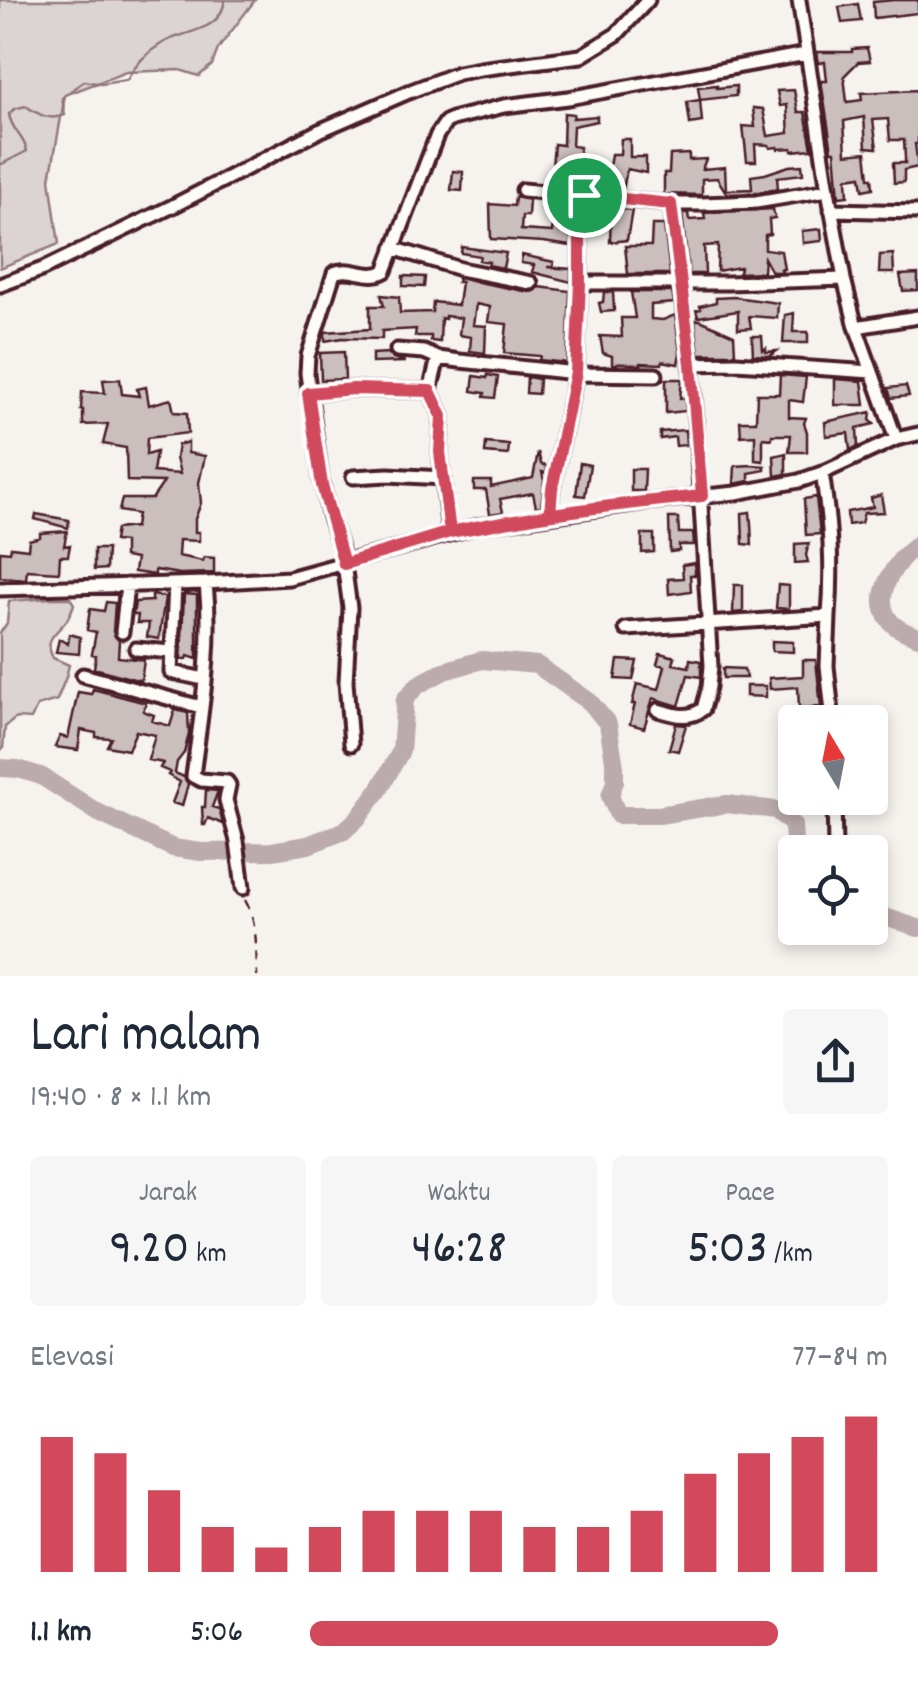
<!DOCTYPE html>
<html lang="id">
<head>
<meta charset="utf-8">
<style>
  :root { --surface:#fff; --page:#f6f6f7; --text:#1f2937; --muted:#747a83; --accent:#d1495b }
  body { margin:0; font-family:Dekko,sans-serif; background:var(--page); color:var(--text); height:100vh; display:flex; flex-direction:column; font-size:38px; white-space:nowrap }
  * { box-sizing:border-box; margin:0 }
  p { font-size:32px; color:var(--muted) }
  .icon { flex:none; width:55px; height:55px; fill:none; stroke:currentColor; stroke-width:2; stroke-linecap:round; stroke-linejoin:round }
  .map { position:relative; height:976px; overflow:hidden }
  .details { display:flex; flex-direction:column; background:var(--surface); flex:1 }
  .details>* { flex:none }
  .needle { width:65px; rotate:350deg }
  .buttons { position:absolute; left:778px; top:705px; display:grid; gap:20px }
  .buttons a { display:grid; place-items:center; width:110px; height:110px; border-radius:10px; background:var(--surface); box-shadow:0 5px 15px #0003; font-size:50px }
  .pin { position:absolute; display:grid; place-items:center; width:85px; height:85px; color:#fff; margin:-42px; border:5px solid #fff; border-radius:50%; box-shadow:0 2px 10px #0007 }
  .round { display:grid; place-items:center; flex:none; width:105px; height:105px; border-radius:10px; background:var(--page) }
  .summary { display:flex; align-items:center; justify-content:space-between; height:170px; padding:0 30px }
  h1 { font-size:55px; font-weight:600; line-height:75px }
  .stats { display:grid; grid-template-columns:repeat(3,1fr); gap:15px; height:170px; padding:10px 30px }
  .stats div { display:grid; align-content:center; border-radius:10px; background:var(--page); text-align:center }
  .stats b { font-size:50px; font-weight:600 }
  .stats small { font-size:28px; font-weight:400 }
  .stats p { font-size:28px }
  .chart { height:280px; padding:20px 30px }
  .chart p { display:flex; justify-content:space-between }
  .chart svg { width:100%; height:180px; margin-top:10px; stroke:var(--accent); stroke-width:6 }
  ul { padding:0 30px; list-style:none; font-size:32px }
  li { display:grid; grid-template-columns:160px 120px 1fr; align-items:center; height:75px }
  li i { height:25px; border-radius:12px; background:var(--accent) }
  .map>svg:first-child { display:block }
  .green { fill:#dcd4d2; stroke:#937a7e; stroke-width:2.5 }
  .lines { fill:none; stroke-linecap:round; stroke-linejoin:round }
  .stream { stroke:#8e7378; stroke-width:2.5 }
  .river { stroke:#bbabac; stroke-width:18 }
  .building { fill:#cbbfbe; stroke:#4a1f2b; stroke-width:2.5 }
  .minor-casing { stroke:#4a1f2b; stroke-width:19 }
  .path { stroke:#4a1f2b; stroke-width:2.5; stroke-dasharray:10 8; stroke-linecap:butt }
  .minor { stroke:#fdfcf7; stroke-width:11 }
  .route-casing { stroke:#fff; stroke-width:20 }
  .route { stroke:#d1495b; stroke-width:12 }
</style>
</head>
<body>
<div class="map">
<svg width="918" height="976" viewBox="0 0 918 976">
  <rect width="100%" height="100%" fill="#f6f3ef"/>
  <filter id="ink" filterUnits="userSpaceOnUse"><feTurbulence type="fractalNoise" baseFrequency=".01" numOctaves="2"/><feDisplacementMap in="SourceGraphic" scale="20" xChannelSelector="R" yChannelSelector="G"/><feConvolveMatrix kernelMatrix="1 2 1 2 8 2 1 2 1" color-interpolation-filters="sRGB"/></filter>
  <g filter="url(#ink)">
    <path class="green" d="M0 0H255L218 49 212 65 199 76 180 70 126 72 65 95 50 179 59 244 0 268Z
      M50 598H70L74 604C72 610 70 615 67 620 56 634 43 638 53 658L69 665 66 677 57 700 37 706 31 719 16 718 5 727 3 748 0 751V633L7 623 9 601Z"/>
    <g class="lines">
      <path class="stream" d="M0 165 27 151C24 136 11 130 9 114L14 109 26 106C39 115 50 121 65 115L62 98 84 81 101 84 127 80C135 65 146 53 161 44 185 29 220 34 225 0"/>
      <path class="river" d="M918 544C897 559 870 595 890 621 897 630 908 633 918 637
        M0 768 18 769 41 776 97 812 173 848 201 852 272 851 308 845 344 831 357 819 379 790 401 751 405 699 418 685 444 671 482 660 537 665 590 702 608 724 615 767V781L610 796 618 815H659L727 804 776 810 793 825 795 857
        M870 912 918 928"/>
    </g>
    <path class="building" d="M894 0H918V13L874 18 873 2Z
      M858 4 861 21 842 23 839 7Z
      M867 48 870 61 858 62 844 76 847 102 862 100 861 93 918 90V144H915L918 167 904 170V182L894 183 893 163H905V158L904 140H890L888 119 873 120 877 148 866 147 864 117 844 121 846 154 866 152 869 178H872L873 188 863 190 861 176 847 178 848 196 839 197 835 151H832L821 81H827L825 62 818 63 816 52H852V49Z
      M717 85V88L736 86V96L700 100 698 87Z
      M794 90 798 112H805L812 149 792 151V148L778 149V147L770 148 769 145 755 144 756 161H747L743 126 755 127 753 108 763 109 768 136 789 133 787 105 780 106 777 91Z
      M700 100 702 122 690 124 687 102Z
      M564 113 574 114 573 118 597 116V121L573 126 572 146 580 147 578 168 566 167V170L552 167 554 144 563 145Z
      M621 139H630V157H646V173L627 169 623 190 606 188 611 154H620Z
      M689 154V160L706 159 702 169 725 167 726 190 752 189 751 176 765 174 789 166 802 165 803 174 777 177 778 189 755 193 727 194 717 178 702 179V195L664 194V173H669L670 155Z
      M453 171 463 172 462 191 451 190Z
      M515 197 529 200 528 216H522L521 230 552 232 553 223 561 224 562 212 571 213V246L543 242 491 239 490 204 514 206Z
      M611 208 632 210 627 240 610 242Z
      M773 209 775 218 769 219 770 234 765 235V249L781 251 784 269H781L782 272H772L764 258 763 272 739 273 740 267 717 271 718 245 704 246 705 274H689L682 213H688L689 220 705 219 704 213Z
      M652 225H664L670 274H628L625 246H651Z
      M821 229 822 241 803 243 802 231Z
      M462 247 506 253 503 268 488 265 489 262 479 260 480 256 461 253Z
      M893 254 894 273H879L880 255Z
      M522 255 554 262 553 267H547L571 269V282L532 272 534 265 521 263Z
      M918 274V290L903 291 900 275Z
      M403 276 425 277 424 287 403 286Z
      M458 278 529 292 535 291 539 287 570 291 567 363 539 360 540 356 504 353 507 324 488 322 490 307 476 304 473 325 486 326 485 353 470 351 471 337 459 335 461 318 445 316V319L441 318 440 342 431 341V336H415L416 329 382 331V339L342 338 325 341V332L370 329V306H384L381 295 399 297 400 313 432 312 433 302 458 305 461 282H457Z
      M604 292H613L614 311 601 312 599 303 603 302Z
      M631 292H672L674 303 651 305V319L663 320 675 315 680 353 678 364 662 361V364L641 363V365L620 363 612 365V356L603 353 600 336 622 337 621 318H635Z
      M734 297 778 303 777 318 749 316 751 328 738 329V311L698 317 696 310 701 309 700 306 716 302V298Z
      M794 313 793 332H808V343H783L785 315Z
      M695 320H700L734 335 735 354H699Z
      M752 336H762L763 350 766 348V352L777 351 770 356 753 355Z
      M344 352 345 379 321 380 320 353Z
      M388 353 393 358 405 362 372 363V354Z
      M488 375 498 377 495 398 484 397 485 393 472 391 474 376 487 378Z
      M780 375 806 377 803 402 789 400V417L806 418 804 423 807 432V452H789L791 435H772V439L763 438V461L755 460V435L741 436 740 421H756L757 394H779Z
      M527 377 539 379 538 394 526 393Z
      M120 379 122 394 139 396 137 389 146 387 149 405 171 399 174 412 187 413 188 433 147 438 146 455 156 452 153 472 180 474 176 458 178 445 188 442V453L205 456 199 483 201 503 195 519V532H199V541L179 540 178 556 203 561 204 557 214 558V573L180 574 155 570V575L134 572 136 559 124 557V542L114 541 116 529 135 527 137 514 119 511 122 499H152L164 482 127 481 126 448 103 444 108 424 83 425V410H81L82 392 105 393 103 380Z
      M666 379H682L680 398H685L686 411 666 413Z
      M835 379 862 381 865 405H835Z
      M906 386 909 396 891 398 888 388Z
      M871 412 870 420 874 424 857 428 858 446 850 450 848 433 826 436 825 422Z
      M685 430 686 445 676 446 675 437 660 439V432Z
      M486 443 509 445 508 455 485 453Z
      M538 452 541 464 547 466 546 473 542 472 544 481 541 506 536 507 533 493 500 499 503 512 490 514 486 490H474V481H491V487L533 478Z
      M786 453V474L775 476 774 456Z
      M580 463 590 465 585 496 576 495Z
      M752 465 765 466V470L749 473V481L734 484 735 466Z
      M631 469H645L644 491H631Z
      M881 495 884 512 864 513 861 523 848 525 847 512 873 507 871 498Z
      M816 497 820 534 806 535 804 499Z
      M750 512 751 524 752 545 743 544 742 513Z
      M36 514 69 520 68 528 35 519Z
      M669 518H678L679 533H693L694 545H679V551L670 552Z
      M67 531 64 546 70 545 68 556H60L59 572 27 570 26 579 0 577V551L10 552 11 547 28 549 29 540 40 537V533Z
      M642 534H654V552L642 553Z
      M809 543 806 555 808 562 795 563V544Z
      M94 549H107L106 569 94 570Z
      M695 563V575H690L691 591 669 594 668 579 683 578 682 565Z
      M734 585H743V612L733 613Z
      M778 585 789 586V609L776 608Z
      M184 594 197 595V659L188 656 187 659H181Z
      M152 595 165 597 159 639 147 637 149 623H137L138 615H133L135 602 152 601Z
      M106 602 115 603 113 632 119 641 118 657 144 660 141 681 94 668 96 655 92 654 96 632 87 630 90 609 104 611Z
      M69 634 80 637 79 654 56 652 59 639 68 644Z
      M772 641 793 642V652L772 651Z
      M660 653 675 657 673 664 689 667 690 659 701 661V677L688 675 679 706 653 698 644 728 630 724 635 704H632L637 684 659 689 665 666 657 664Z
      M618 660 637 661 633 680 615 679Z
      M803 660H816L821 707 799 708 798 687 770 689 769 678 803 676Z
      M723 668 744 669 746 678H723Z
      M746 686H766V697L746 696Z
      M93 689 146 703 143 711 154 715 152 721 170 726 175 710 188 713 189 734 184 753 177 762 175 773 184 777 188 784 182 806 172 803 180 782 168 775 170 772 160 768 163 763 148 760 155 735 136 731 128 750 107 746 111 738 96 737V733L81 730 78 750 55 747 60 736 68 738 78 692 91 694Z
      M676 724 686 725 678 751 669 749Z
      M206 790 218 791 212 807 219 809 223 824 208 818 205 825H203L202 807H205Z"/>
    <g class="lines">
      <g class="minor-casing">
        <path id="minor" d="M799 0 828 190 844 279 856 327 896 439
          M523 190 671 204H702L756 202 828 190
          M831 210 918 212
          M393 248 460 269 531 283
          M580 283H728L844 279
          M0 285 43 269 173 206 319 131 411 91 458 73 480 69 581 56 617 34 648 0
          M856 327 918 317
          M397 350 424 352 438 358 460 361 576 373
          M438 358 430 391 442 416 440 452 449 532
          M691 364 736 363 872 372
          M575 374 656 375
          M308 393 353 389 430 391
          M353 477 388 475 443 478
          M550 514 552 489 576 373 580 283V218L584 195
          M206 583C213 648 201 713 193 776L201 780 227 782 229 785 226 800 237 841 243 888
          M175 584 171 672 204 679
          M0 589 206 583 289 578 478 526 646 502 736 493 799 481 822 473 896 439 918 434
          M829 616 827 666 833 722
          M626 629 829 616C833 565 830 523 822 473
          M122 632 127 585
          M136 649 172 652
          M83 675 201 707
          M658 710C675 715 688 720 703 709L709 687 711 666 694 394 671 204
          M351 744 346 682 350 608 343 556 330 517 321 479 307 373 308 356 334 273C350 265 369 281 385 271L437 135 446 122 452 119 504 106 568 98 806 54
          M834 798 835 849"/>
      </g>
      <path class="path" d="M245 900C258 923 256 950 257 976"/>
      <use href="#minor" class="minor"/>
    </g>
  </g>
  <g class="lines" filter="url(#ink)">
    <g class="route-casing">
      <path id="route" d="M584 195 580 218V283L576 372 552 489 550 514 450 532 344 564 322 485 308 393 354 389 430 391 442 416 440 452 450 532C533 515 617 504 702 496L691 364 671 204 584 195"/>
    </g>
    <use href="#route" class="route"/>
  </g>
</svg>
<div class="buttons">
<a><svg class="needle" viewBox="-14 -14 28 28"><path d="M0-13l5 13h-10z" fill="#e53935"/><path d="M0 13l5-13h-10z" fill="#747a83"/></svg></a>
<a><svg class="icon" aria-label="locate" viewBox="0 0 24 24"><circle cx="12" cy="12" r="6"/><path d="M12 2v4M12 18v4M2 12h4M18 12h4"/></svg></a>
</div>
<div class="pin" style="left:584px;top:195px;background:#1e9e55"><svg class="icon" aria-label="arrive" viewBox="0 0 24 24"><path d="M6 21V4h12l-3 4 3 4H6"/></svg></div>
</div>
<section class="details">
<div class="summary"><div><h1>Lari malam</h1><p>19:40 · 8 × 1.1 km</p></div><a class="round"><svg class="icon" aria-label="share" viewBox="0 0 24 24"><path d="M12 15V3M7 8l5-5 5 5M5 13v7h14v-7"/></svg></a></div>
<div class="stats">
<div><p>Jarak</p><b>9.20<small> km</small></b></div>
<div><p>Waktu</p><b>46:28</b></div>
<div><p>Pace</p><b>5:03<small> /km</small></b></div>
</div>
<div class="chart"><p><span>Elevasi</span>77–84 m</p>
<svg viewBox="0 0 160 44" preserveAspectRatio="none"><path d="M5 44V11M15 44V15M25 44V24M35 44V33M45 44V38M55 44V33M65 44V29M75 44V29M85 44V29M95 44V33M105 44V33M115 44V29M125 44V20M135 44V15M145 44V11M155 44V6"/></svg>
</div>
<ul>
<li><b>1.1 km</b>5:06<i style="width:81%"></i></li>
</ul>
</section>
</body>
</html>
